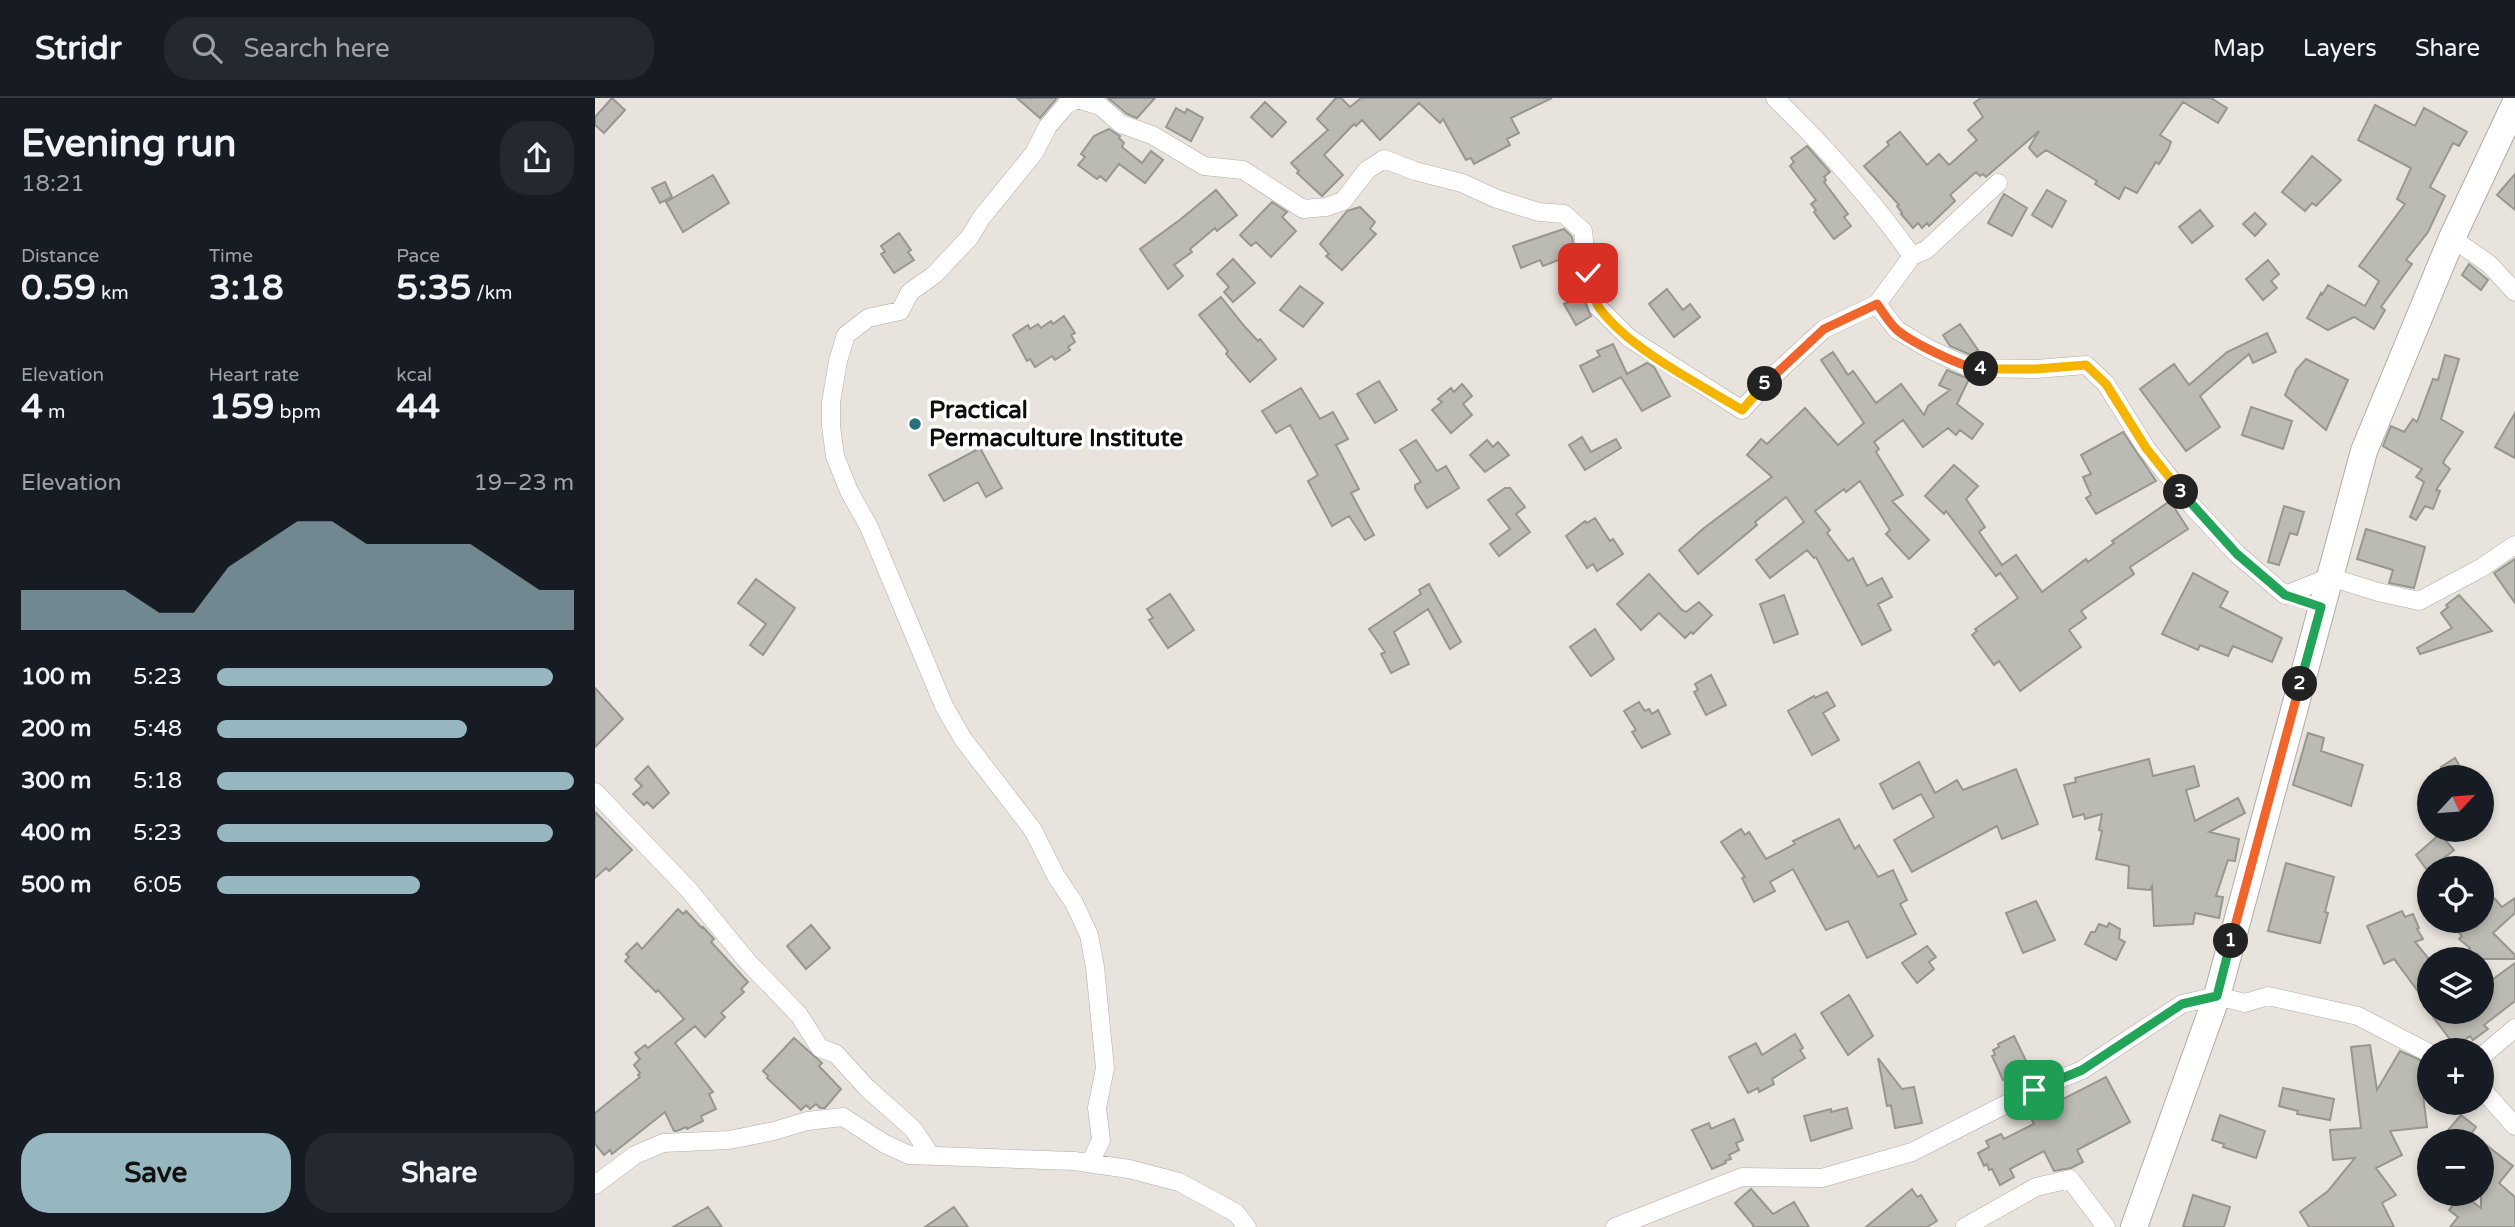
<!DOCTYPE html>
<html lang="en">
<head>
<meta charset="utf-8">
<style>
  :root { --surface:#171b24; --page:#242831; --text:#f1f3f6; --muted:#9ea1a6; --line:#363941; --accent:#97b7c0 }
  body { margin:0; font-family:"Varela Round",sans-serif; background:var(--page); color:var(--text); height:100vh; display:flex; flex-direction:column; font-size:26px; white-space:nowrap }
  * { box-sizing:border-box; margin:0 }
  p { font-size:23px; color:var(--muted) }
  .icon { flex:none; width:38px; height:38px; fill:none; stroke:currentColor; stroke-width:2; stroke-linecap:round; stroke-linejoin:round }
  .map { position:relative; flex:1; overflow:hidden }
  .details { display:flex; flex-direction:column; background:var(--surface); width:595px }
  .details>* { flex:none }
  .needle { width:46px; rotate:64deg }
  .buttons { position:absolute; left:1822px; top:667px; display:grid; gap:14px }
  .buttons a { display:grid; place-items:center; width:77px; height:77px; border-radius:50%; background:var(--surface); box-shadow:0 4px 10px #0003; font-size:35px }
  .pin { position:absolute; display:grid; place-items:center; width:60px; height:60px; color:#fff; margin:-30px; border-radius:14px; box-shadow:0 4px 10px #0006 }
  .km { position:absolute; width:35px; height:35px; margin:-18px; border-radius:50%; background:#222; color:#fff; font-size:19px; line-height:35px; text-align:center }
  .round { display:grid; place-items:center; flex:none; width:74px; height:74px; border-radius:28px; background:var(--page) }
  .headline { display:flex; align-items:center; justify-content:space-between; height:119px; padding:0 21px }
  h1 { font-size:38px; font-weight:800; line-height:52px }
  .stats { display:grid; grid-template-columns:repeat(3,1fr); gap:10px; height:119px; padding:7px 21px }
  .stats div { display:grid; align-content:center }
  .stats b { font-size:35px; font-weight:800 }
  .stats small { font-size:19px; font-weight:400 }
  .stats p { font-size:19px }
  .chart { height:196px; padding:14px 21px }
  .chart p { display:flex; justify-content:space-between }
  .chart svg { width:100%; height:126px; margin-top:7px; fill:var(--accent); opacity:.7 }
  .action { display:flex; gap:14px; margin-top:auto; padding:14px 21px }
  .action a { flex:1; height:80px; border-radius:28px; background:var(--accent); color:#111; font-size:28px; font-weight:800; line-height:80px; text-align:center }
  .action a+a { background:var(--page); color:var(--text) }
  ul { padding:0 21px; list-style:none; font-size:23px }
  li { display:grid; grid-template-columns:112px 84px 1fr; align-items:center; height:52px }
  li i { height:18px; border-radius:9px; background:var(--accent) }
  header { display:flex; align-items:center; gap:42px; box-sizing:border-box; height:98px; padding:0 35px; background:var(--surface); border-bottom:2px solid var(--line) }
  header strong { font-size:33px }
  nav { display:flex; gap:38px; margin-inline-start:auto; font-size:24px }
  .search { width:490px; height:63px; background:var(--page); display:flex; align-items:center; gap:18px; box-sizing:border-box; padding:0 24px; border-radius:28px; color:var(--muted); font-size:26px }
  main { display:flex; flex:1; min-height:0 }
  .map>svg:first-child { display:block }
  .building { fill:#bcbbb3; stroke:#97968f; stroke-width:2 }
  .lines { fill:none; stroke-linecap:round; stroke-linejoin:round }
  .street-casing { stroke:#b1aba6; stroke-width:19 }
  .secondary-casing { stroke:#b1aba6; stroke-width:28 }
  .street { stroke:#fff; stroke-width:18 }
  .secondary { stroke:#fff; stroke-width:26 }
  .split-1-casing { stroke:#fff; stroke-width:14 }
  .split-2-casing { stroke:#fff; stroke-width:14 }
  .split-3-casing { stroke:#fff; stroke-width:14 }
  .split-4-casing { stroke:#fff; stroke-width:14 }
  .split-5-casing { stroke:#fff; stroke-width:14 }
  .split-6-casing { stroke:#fff; stroke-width:14 }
  .split-1 { stroke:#22a559; stroke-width:9 }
  .split-2 { stroke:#f0652b; stroke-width:9 }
  .split-3 { stroke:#22a559; stroke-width:9 }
  .split-4 { stroke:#f5b400; stroke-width:9 }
  .split-5 { stroke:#f0652b; stroke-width:9 }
  .split-6 { stroke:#f5b400; stroke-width:9 }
  .poi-dot { fill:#2a6e7f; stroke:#fff; stroke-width:2.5 }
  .labels { text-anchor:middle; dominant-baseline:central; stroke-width:7; stroke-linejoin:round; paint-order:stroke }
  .poi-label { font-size:24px; font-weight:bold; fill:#100e0c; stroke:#fff; text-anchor:start }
</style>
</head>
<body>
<header>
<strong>Stridr</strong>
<div class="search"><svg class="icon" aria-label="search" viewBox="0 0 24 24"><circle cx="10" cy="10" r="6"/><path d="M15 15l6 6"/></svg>Search here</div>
<nav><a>Map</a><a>Layers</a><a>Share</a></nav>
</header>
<main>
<section class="details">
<div class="headline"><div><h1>Evening run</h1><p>18:21</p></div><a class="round"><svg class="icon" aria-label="share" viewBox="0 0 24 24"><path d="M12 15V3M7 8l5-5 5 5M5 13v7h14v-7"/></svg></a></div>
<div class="stats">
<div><p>Distance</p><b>0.59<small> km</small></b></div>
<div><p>Time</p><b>3:18</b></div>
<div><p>Pace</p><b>5:35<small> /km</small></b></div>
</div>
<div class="stats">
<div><p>Elevation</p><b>4<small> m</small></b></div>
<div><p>Heart rate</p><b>159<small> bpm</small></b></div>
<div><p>kcal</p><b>44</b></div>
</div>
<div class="chart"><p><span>Elevation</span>19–23 m</p>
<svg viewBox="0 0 160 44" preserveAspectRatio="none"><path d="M0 44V30L10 30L20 30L30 30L40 38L50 38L60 22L70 14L80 6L90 6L100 14L110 14L120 14L130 14L140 22L150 30L160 30V44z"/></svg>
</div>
<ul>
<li><b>100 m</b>5:23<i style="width:94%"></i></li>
<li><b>200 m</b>5:48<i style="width:70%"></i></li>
<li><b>300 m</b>5:18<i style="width:100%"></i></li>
<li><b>400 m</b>5:23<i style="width:94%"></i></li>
<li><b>500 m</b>6:05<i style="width:57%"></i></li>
</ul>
<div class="action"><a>Save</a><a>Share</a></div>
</section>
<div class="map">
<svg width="1920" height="1129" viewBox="0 0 1920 1129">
  <rect width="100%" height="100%" fill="#e9e3dd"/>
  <path class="building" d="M17 0 30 12 9 35 0 27V19Z
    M422 0H462L445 20Z
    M513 0H560L542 20 532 16Z
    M741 0H746L755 9 766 0H957L916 20 924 35 912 41 915 47 879 66 876 60 871 62 848 21 845 25 824 5 785 42 767 22 761 28 759 26 729 57 748 77 727 98 702 75 704 73 696 65 733 32 722 21Z
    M1386 0H1616L1632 10 1623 25 1588 4 1565 37 1576 44 1573 52 1564 66 1561 64 1542 95 1530 89 1524 101 1500 86 1502 83 1451 52 1442 59 1434 50 1444 33 1391 79 1388 76 1385 78 1381 74 1355 97 1360 103 1334 128 1332 125 1327 130 1323 125 1318 130 1306 116 1307 115 1302 108 1304 107 1269 68 1294 47 1292 44 1305 34 1332 67 1344 56 1354 67 1382 42 1373 32 1388 19 1379 5Z
    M670 4 691 24 677 39 656 19Z
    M1780 7 1820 28 1829 10 1872 34 1864 48 1858 45 1835 89 1850 98 1833 134 1811 162 1817 166 1786 209 1790 212 1779 231 1759 219 1733 232 1712 220 1726 195 1727 197 1733 187 1770 208 1784 183 1764 168 1810 106 1802 101 1816 70 1763 42Z
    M581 10 590 15 592 11 608 20 596 43 571 29Z
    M514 31 525 38 524 40 529 45 527 49 547 65 556 53 568 62 550 85 524 66 511 83 505 78 502 81 483 67 490 59 486 56 499 38Z
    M1212 48 1235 74 1229 79 1231 82 1229 84 1253 116 1249 119 1256 128 1239 141 1219 114 1221 112 1216 106 1221 102 1195 68 1199 64 1196 60Z
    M1717 58 1746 82 1721 108 1717 105 1710 113 1687 94Z
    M1920 76V112L1902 97Z
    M118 77 134 105 88 134 71 104Z
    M70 84 77 99 65 105 57 90Z
    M621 92 642 117 622 133 620 130 595 151 597 154 579 167 588 178 573 191 545 151 586 121Z
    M1452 92 1471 103 1457 129 1437 117Z
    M1409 96 1432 110 1417 138 1393 125Z
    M677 104 692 114 687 119 701 133 676 159 661 144 656 148 645 137Z
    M765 109 780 124 775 131 781 136 747 172 731 158 734 156 725 146 752 113Z
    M1605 112 1618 128 1597 145 1584 129Z
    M1660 115 1671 126 1660 138 1648 126Z
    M969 131 977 139 979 156 948 168 945 162 926 170 918 148Z
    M304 135 316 152 313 154 319 162 299 175 286 156 290 154 286 148Z
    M638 161 660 185 638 204 629 194 634 189 622 176Z
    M1673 162 1684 176 1676 183 1682 190 1668 202 1651 181Z
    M1874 166 1893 182 1886 192 1867 177Z
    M705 188 728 205 708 229 685 212Z
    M1072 191 1088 212 1095 206 1105 219 1079 239 1054 206Z
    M987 197 996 218 981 227 969 206Z
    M626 199 650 229 663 243 665 241 681 261 655 284 631 256 633 253 604 217Z
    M469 218 480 235 476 237 480 244 473 249 475 252 460 262 457 258 440 269 435 261 432 263 418 237 433 227 435 231 443 226 446 230 456 223 458 226Z
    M1365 226 1383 252 1376 257 1355 248 1348 237Z
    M1672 235 1681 254 1658 265 1654 256 1605 298 1625 329 1591 353 1545 291 1579 266 1594 287 1632 254Z
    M1018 246 1032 276 1052 265 1059 269 1075 298 1047 313 1026 279 998 294 985 268 1005 258 1002 253Z
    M1238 254 1253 277 1258 273 1281 305 1306 286 1329 317 1333 308 1355 292 1344 287 1352 272 1374 281 1362 306 1388 326 1377 341 1365 332 1361 337 1353 330 1328 349 1308 322 1279 344 1284 351 1281 354 1308 397 1297 403 1334 442 1314 461 1291 436 1295 432 1265 383 1251 394 1249 391 1220 413 1235 432 1232 435 1253 463 1258 460 1272 488 1287 480 1297 499 1283 506 1296 532 1267 547 1221 459 1219 460 1212 452 1175 480 1161 462 1209 424 1191 399 1160 424 1162 427 1103 476 1084 452 1109 430 1177 379 1152 357 1166 341 1172 346 1210 310 1243 347 1269 325 1226 262Z
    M1850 257 1864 261 1846 321 1868 334 1850 361 1848 365 1855 371 1841 392 1845 393 1838 411 1830 408 1821 422 1815 419 1829 384 1821 379 1827 371 1788 348 1796 328 1809 334 1818 321 1822 324 1838 281 1843 282Z
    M1711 261 1753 282 1731 332 1690 297 1701 272Z
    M784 283 802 312 780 325 762 296Z
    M867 286 877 298 868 306 877 317 856 335 837 312 847 304 843 301 856 290 859 294Z
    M706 290 725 321 738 314 753 341 741 347 764 391 756 395 779 437 770 442 754 418 737 428 713 383 723 377 695 327 681 335 667 313Z
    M1656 309 1697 323 1688 351 1647 337Z
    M1920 315V360L1900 349Z
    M1528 334 1561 383 1501 416 1491 400 1496 397 1488 379 1496 376 1486 357Z
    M987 339 996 354 1021 341 1026 350 990 372 974 347Z
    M821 342 842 373 851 368 864 390 832 410 820 391V387L826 384 805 352Z
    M892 342 898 349 903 344 914 357 890 374 875 357Z
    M385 350 407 390 391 399 383 384 349 403 334 377Z
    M1359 367 1383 388 1371 401 1390 429 1384 434 1407 467 1421 457 1447 494 1491 461 1493 464 1519 445 1517 443 1575 403 1593 431 1535 469 1539 476 1486 513 1491 520 1474 532 1486 549 1425 593 1404 563 1399 567 1377 537 1382 533 1380 531 1423 500 1405 475 1401 478 1351 413 1349 416 1330 398Z
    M910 390H915L930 409 921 416 935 434 904 458 895 446 915 431 893 402Z
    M1689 408 1709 414 1702 437 1695 435 1684 467 1673 464Z
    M1000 420 1015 443 1018 441 1028 456 1002 473 998 466 992 470 971 438 990 423 992 425Z
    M1771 431 1830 449 1819 490 1794 485 1798 472 1762 461Z
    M1920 461V505L1899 475Z
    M1598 475 1633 494 1625 509 1687 540 1677 564 1638 548 1633 558 1605 547 1603 552 1567 536Z
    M1054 476 1087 512 1091 514 1104 504 1117 517 1098 536 1096 534 1090 540 1064 515 1046 532 1022 506Z
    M161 481 200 510 168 557 155 547 171 526 143 505Z
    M834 486 866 544 855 551 833 511 799 534 814 566 796 575 786 556 790 554 774 531 826 496 824 492Z
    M575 496 599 532 573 550 554 522 558 520 552 511Z
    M1189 497 1203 536 1179 545 1165 506Z
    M1864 497 1897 533 1825 556 1822 550 1857 530 1846 515 1853 509 1851 507Z
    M1000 531 1019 561 996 578 975 549Z
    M1116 577 1131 607 1111 617 1099 594 1103 592 1100 586Z
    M0 590 28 621 0 649Z
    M1232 594 1240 608 1228 615 1244 642 1217 657 1193 613 1219 598 1220 600Z
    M1044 604 1050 613 1054 611 1057 616 1063 612 1075 636 1047 650 1037 634 1041 632 1029 613Z
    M1713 635 1729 640 1726 653 1768 667 1756 708 1698 687Z
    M1860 660 1871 679H1852L1846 669Z
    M1554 661 1558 678 1599 668 1604 688 1591 692 1600 723 1643 700 1650 715 1614 734 1644 741 1640 763 1633 762 1621 798 1628 799 1624 820 1600 815 1598 826 1559 828 1557 788 1555 792 1533 790 1534 768 1501 761 1507 733 1504 732 1507 716 1490 721 1489 716 1478 719 1469 687 1481 684 1480 680Z
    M1324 664 1340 695 1362 682 1368 692 1421 671 1443 726 1407 741 1402 728 1317 774 1299 742 1339 719 1326 696 1298 711 1285 686Z
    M53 668 74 695 58 710 52 704 49 707 38 696 47 688 40 681Z
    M0 714 37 752 14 773 11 770 0 780Z
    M1244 721 1260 751 1264 747 1283 779 1298 772 1312 802 1305 806 1321 836 1272 860 1253 823 1231 832 1198 771 1175 784 1180 793 1159 804 1147 780 1150 779 1126 744 1146 731 1150 737 1154 734 1171 761 1200 746 1198 743Z
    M1845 736 1859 752 1849 760 1851 764 1843 770H1834V775L1821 757Z
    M1691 765 1739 779 1730 814 1733 815 1725 845 1673 833Z
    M1899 800 1907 809 1920 800V815L1898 835 1920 857V861H1882L1873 852 1875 850 1864 841 1867 838 1853 822H1886V812Z
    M1441 803 1460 842 1428 855 1411 815Z
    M83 811 88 816 91 813 107 830 108 829 119 841 116 844 153 884 146 891 149 894 126 915 130 919 110 939 100 928 80 945 118 994 114 996 121 1011 106 1018 108 1023 92 1031 91 1029 82 1033H79L70 1014 17 1056 15 1052 9 1057 0 1046V1015L45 979 43 977 45 975 39 967 45 961 40 955 50 947 53 950 89 921 63 892 61 894 30 863 34 859 31 856 42 845 47 851Z
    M1807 813 1810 819 1818 816 1824 830 1822 831 1828 841 1820 844 1834 861V908L1799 861 1789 866 1772 828Z
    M1514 825 1525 831 1524 841 1530 844 1521 862 1490 846 1496 834H1500L1504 826 1512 829Z
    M216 827 235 850 211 871 192 848Z
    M1332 848 1341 859 1334 864 1339 871 1322 885 1307 865Z
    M1920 865V903L1889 927 1893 931 1878 942 1875 938 1861 949 1838 919 1846 914H1886V890Z
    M1254 897 1278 938 1253 957 1226 915Z
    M1200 936 1208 950 1205 952 1210 960 1177 981 1179 986 1164 994 1163 990 1153 995 1134 959 1161 945 1167 957Z
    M1419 938 1434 969 1408 982 1397 958 1400 957 1398 952 1404 949 1403 946Z
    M199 940 227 965 224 968 246 991 230 1010H225L221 1006 215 1011 211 1007 206 1012 172 980 173 978 168 973Z
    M1775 947 1782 992 1805 953 1834 966V990L1826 980 1832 1029 1795 1033 1807 1057 1781 1070 1801 1097 1787 1105 1799 1129H1714L1705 1114 1733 1093 1760 1060 1738 1062 1735 1032 1766 1030 1756 949Z
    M1283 960 1307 991 1319 989 1327 1025 1300 1030 1296 1007 1292 1008Z
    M1511 979 1535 1024 1482 1052 1488 1064 1476 1070 1459 1073 1449 1053 1415 1071 1419 1079 1405 1087 1397 1071 1394 1072 1392 1066 1389 1068 1383 1055 1394 1049 1391 1043 1406 1036 1409 1041 1439 1026 1435 1018Z
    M1688 990 1739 1001 1735 1022 1702 1016 1703 1013 1684 1008Z
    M1252 1010 1257 1030 1216 1043 1209 1018 1236 1011V1014Z
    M1625 1017 1670 1033 1661 1060 1628 1049 1629 1046 1617 1042Z
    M1866 1017 1881 1029 1877 1035 1886 1043H1844Z
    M1139 1021 1148 1042 1141 1045 1144 1052 1134 1057 1136 1061 1130 1063 1131 1065 1117 1071 1097 1032 1114 1025 1116 1031Z
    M1886 1043 1918 1068 1904 1085 1920 1099V1129H1855L1863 1119 1854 1112 1867 1096 1886 1110Z
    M1156 1091 1178 1116 1199 1104 1214 1129H1158L1159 1128 1140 1105Z
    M1317 1091 1322 1099 1326 1097 1342 1123 1332 1129H1271Z
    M1598 1097 1635 1109 1629 1129H1588Z
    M113 1109 127 1129H78Z
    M359 1109 373 1129H330Z"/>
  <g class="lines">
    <g class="street-casing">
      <path id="street" d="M1180 0C1230 49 1277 101 1317 158L1282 206
        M1857 140 1894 166 1920 194
        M1317 158 1331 152 1403 85
        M0 694 94 792 152 863 204 917 225 950 241 956 272 990 318 1031 336 1058
        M1886 959 1920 930
        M1886 990 1920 1028
        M495 1065 506 1042 502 1010 510 970 500 869 494 837 479 805 461 778 438 732 368 641 349 608 274 429 254 393 240 358 236 328V304L243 263 251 237 273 220 305 213 315 194 339 177 374 140 387 119 439 55 453 28 471 7 482 1 505 8 526 26 557 37 609 68 648 72 708 111 731 109 748 103 772 72 789 61 820 73 867 85 902 101 944 114 969 116 988 133 993 175 1003 209 1034 240 1147 312 1177 279 1229 231 1282 206 1302 232 1334 251 1376 270 1441 271 1491 267 1511 286 1551 350 1597 408 1642 456 1690 497 1735 479 1783 494 1824 503 1886 470 1920 447
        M0 1087 40 1057 68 1045 134 1042 179 1033 212 1023 248 1019 290 1046 314 1057 479 1063 534 1071 584 1084 641 1115 652 1129
        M1020 1129 1147 1079 1227 1080 1317 1054 1439 992 1487 972 1587 906 1622 898 1650 905 1673 898 1763 918 1834 955
        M1370 1129 1441 1089 1475 1081 1511 1129"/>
    </g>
    <g class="secondary-casing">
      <path id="secondary" d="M1539 1129 1622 898 1769 353 1857 140 1920 6"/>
    </g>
    <use href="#street" class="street"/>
    <use href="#secondary" class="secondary"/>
  </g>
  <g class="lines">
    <g class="split-1-casing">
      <path id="split-1" d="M1439 992 1487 972 1587 906 1622 898 1636 843"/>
    </g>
    <g class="split-2-casing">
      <path id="split-2" d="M1636 843 1705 586"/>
    </g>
    <g class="split-3-casing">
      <path id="split-3" d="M1586 394 1642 456 1690 497 1726 509 1705 586"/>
    </g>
    <g class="split-4-casing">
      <path id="split-4" d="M1386 271H1441L1491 267 1511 286 1551 350 1586 394"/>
    </g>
    <g class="split-5-casing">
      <path id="split-5" d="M1170 286 1229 231 1282 206C1288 214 1294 225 1302 232 1316 244 1368 270 1386 271"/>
    </g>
    <g class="split-6-casing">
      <path id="split-6" d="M993 175C996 186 998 202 1005 211 1036 252 1103 285 1147 312L1170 286"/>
    </g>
    <use href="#split-1" class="split-1"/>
    <use href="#split-2" class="split-2"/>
    <use href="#split-3" class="split-3"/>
    <use href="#split-4" class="split-4"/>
    <use href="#split-5" class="split-5"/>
    <use href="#split-6" class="split-6"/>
  </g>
  <circle class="poi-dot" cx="320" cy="326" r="7"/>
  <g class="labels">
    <g class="poi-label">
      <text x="334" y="312">Practical<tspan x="334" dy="28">Permaculture Institute</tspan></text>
    </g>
  </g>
</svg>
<div class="buttons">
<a><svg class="needle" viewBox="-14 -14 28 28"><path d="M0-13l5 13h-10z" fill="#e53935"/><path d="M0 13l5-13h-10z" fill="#9ea1a6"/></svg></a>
<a><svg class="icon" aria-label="locate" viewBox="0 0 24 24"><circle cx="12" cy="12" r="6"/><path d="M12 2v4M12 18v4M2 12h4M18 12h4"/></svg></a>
<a><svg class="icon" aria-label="layers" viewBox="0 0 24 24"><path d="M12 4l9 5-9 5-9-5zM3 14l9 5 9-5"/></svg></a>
<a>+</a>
<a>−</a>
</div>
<div class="pin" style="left:1439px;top:992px;background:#1e9e55"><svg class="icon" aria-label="arrive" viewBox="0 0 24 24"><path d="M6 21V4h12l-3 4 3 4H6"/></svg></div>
<div class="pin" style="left:993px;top:175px;background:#d93025"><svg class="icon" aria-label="check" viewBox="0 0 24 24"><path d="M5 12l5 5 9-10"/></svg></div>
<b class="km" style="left:1636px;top:843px">1</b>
<b class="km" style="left:1705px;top:586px">2</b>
<b class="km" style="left:1586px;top:394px">3</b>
<b class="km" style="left:1386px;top:271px">4</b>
<b class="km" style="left:1170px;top:286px">5</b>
</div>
</main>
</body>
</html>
